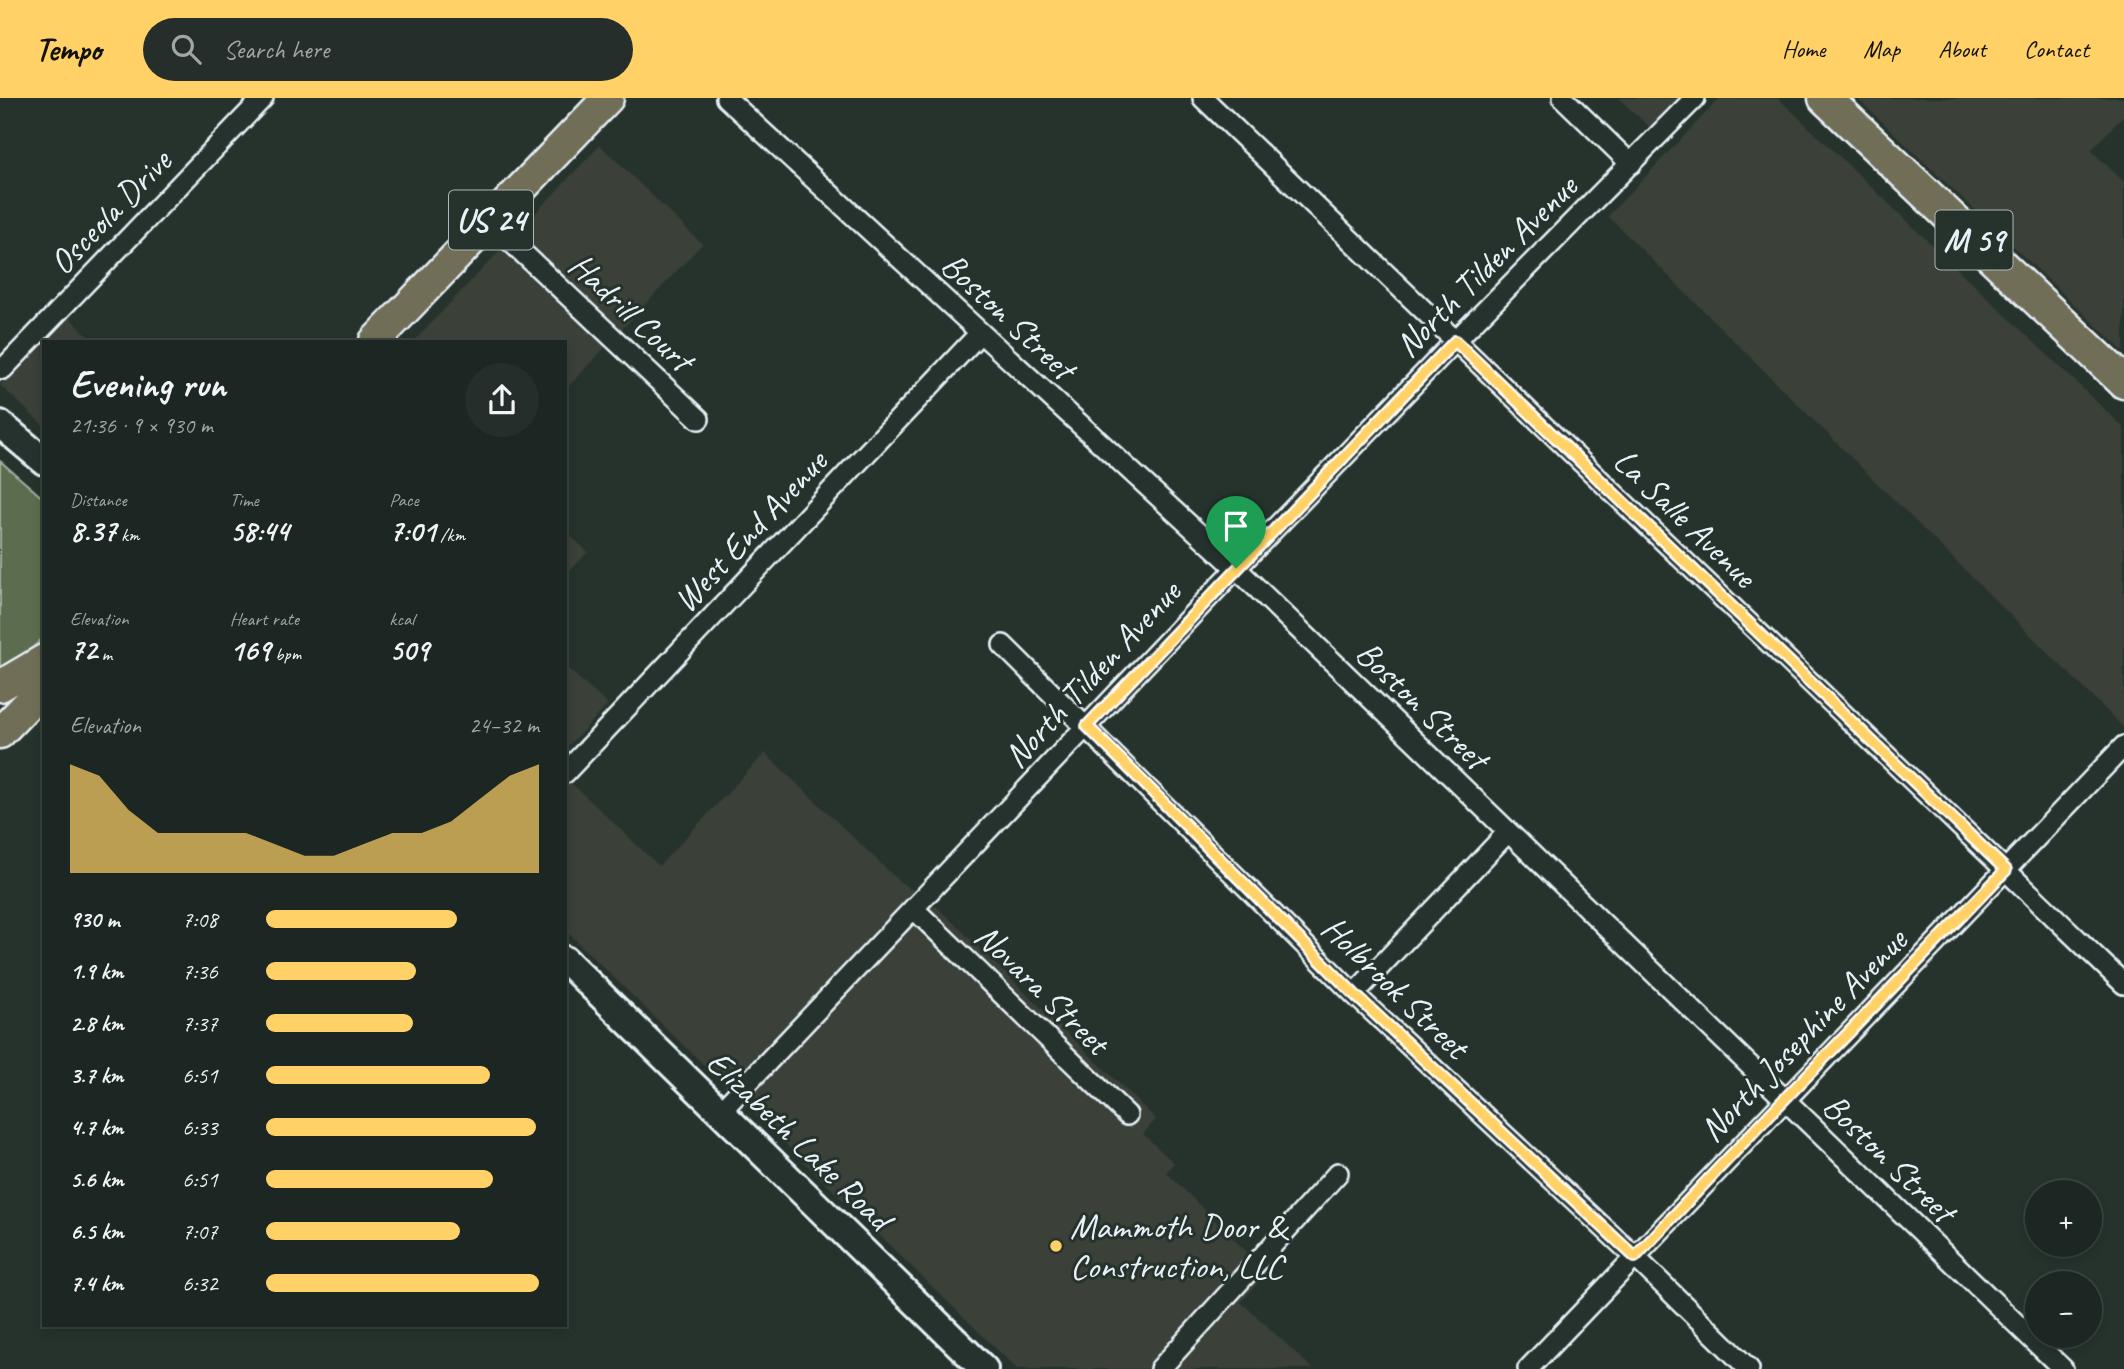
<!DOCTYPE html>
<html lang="en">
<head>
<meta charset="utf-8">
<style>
  :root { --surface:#1c2622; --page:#252e2a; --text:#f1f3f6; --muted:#a0a5a5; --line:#3a4340; --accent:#ffd166 }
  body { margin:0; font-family:Caveat,sans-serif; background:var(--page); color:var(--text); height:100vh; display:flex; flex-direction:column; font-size:26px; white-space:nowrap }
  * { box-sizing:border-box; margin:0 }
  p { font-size:23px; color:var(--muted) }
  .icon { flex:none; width:38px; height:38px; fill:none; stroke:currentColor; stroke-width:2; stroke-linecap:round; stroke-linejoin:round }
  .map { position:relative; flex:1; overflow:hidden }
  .details { position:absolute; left:42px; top:242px; width:525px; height:987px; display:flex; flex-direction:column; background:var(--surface); border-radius:0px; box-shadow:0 4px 10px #0003,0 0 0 2px var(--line) }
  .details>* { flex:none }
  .buttons { position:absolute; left:2025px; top:1082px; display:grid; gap:14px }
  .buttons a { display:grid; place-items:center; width:77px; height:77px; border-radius:50%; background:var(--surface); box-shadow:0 4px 10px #0003,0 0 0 2px var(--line); font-size:35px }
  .pin { position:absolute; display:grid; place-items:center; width:60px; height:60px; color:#fff; margin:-72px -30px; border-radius:50% 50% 50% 0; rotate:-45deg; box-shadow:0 0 7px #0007 }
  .pin .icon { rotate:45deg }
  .round { display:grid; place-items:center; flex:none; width:74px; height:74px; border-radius:37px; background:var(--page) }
  .summary { display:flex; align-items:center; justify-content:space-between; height:119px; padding:0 28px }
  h1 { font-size:38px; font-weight:600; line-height:52px }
  .metrics { display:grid; grid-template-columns:repeat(3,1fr); gap:10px; height:119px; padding:7px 28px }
  .metrics div { display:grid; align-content:center }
  .metrics b { font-size:30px; font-weight:600 }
  .metrics small { font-size:19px; font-weight:400 }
  .metrics p { font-size:19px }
  .chart { height:196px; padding:14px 28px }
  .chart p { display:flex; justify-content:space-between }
  .chart svg { width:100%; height:126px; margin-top:7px; fill:var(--accent); opacity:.7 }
  ul { padding:0 28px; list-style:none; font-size:23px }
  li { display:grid; grid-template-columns:112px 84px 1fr; align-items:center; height:52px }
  li i { height:18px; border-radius:9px; background:var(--accent) }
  header { display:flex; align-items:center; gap:42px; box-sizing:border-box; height:98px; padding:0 35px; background:var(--accent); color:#111 }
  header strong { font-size:33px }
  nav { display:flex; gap:38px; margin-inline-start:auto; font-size:24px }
  .search { width:490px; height:63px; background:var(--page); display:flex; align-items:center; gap:18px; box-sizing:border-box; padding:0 24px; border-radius:38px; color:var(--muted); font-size:26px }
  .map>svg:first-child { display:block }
  .built { fill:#3b4139 }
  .green { fill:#5b6d50; stroke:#a2afa4; stroke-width:2 }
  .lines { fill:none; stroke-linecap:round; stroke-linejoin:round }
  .minor-casing { stroke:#e8f1f8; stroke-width:24 }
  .secondary-casing { stroke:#e8f1f8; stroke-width:32 }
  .primary-casing { stroke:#e8f1f8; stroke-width:35 }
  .trunk-casing { stroke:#e8f1f8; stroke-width:37 }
  .minor { stroke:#26332d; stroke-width:19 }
  .secondary { stroke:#26332d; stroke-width:26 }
  .primary { stroke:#716e59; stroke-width:30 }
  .trunk { stroke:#716e59; stroke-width:32 }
  .route-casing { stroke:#fff; stroke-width:14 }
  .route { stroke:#ffd166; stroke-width:9 }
  .poi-dot { fill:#ffd166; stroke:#26332d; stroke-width:2.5 }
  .labels { text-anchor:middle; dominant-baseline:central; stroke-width:6; stroke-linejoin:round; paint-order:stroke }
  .shield { fill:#26332d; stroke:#aeb8bb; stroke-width:2 }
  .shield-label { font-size:33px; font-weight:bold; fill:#e8f1f8 }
  .street-label { font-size:35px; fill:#e8f1f8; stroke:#26332d }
  .poi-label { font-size:35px; fill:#e8f1f8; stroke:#26332d; text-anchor:start }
</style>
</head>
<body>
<header>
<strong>Tempo</strong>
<div class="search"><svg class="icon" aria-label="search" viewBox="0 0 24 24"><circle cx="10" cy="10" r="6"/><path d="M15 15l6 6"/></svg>Search here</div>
<nav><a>Home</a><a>Map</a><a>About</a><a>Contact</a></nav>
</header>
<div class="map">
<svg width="2124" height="1271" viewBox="0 0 2124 1271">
  <rect width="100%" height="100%" fill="#26332d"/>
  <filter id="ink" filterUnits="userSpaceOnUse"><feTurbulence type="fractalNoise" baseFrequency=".0143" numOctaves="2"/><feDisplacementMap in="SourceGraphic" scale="14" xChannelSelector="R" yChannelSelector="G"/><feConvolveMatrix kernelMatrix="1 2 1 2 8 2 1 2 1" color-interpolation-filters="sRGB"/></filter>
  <g filter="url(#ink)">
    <path class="built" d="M1618 0H1680L1651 30Z
      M1720 0H1778L2124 330V630L1608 118Z
      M1857 0H2124V17L2091 52 2124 84V254Z
      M600 47 702 146 565 292V243H414Z
      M69 219 93 243H44Z
      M44 244V328L0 287Z
      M565 433 588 454 565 477Z
      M565 568 608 607 565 651Z
      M765 655 899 783 938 810 1156 1021 1143 1036 1174 1065 1166 1074 1267 1174 1241 1204 1313 1271H1017L565 832V679L659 768Z"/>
    <path class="green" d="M0 363 44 401V539L0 580Z"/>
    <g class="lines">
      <g class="minor-casing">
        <path id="minor" d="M726 0 1236 470 2063 1271
          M1203 0 2124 886
          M1563 0 1631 66
          M490 124 699 321
          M3 271 263 0
          M1003 547 1354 896 1635 1159 1749 1271
          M565 675 980 235
          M914 811 1127 1017
          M1354 896 1508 734
          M720 1014 1249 457 1466 232 1695 0
          M1160 1271 1338 1075
          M1528 1271 2124 648"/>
      </g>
      <g class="secondary-casing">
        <path id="secondary" d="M0 326 44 363
          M565 862 984 1271"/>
      </g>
      <g class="primary-casing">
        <path id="primary" d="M375 243 608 0
          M0 588 44 562
          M0 635 44 589"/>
      </g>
      <g class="trunk-casing">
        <path id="trunk" d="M1825 0 2124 284"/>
      </g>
      <use href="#minor" class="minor"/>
      <use href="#secondary" class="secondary"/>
      <use href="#primary" class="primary"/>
      <use href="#trunk" class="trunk"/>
    </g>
  </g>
  <g class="lines" filter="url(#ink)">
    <g class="route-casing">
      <path id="route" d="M1455 243 2006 772 1772 1014 1635 1159 1354 896 1087 628Z"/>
    </g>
    <use href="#route" class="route"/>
  </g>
  <circle class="poi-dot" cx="1056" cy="1148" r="7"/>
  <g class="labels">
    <g class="shield">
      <rect x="449" y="92.5" width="84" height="59" rx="5"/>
      <rect x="1935.5" y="112.5" width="77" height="59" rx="5"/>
    </g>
    <g class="shield-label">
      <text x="491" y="122">US 24</text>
      <text x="1974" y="142">M 59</text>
    </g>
    <g class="street-label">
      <text transform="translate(110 114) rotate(-46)">Osceola Drive</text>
      <text transform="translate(1486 168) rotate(-45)">North Tilden Avenue</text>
      <text transform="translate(631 214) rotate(43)">Hadrill Court</text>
      <text transform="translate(1008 218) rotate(43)">Boston Street</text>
      <text transform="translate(1685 420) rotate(44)">La Salle Avenue</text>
      <text transform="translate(750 433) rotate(-47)">West End Avenue</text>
      <text transform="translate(1092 576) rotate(-47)">North Tilden Avenue</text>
      <text transform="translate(1422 607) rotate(44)">Boston Street</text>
      <text transform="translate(1395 889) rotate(44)">Holbrook Street</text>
      <text transform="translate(1042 891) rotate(44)">Novara Street</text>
      <text transform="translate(1803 937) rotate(-46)">North Josephine Avenue</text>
      <text transform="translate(799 1042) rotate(44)">Elizabeth Lake Road</text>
      <text transform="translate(1889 1060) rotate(44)">Boston Street</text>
    </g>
    <g class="poi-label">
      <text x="1070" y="1128">Mammoth Door &amp;<tspan x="1070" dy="40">Construction, LLC</tspan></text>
    </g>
  </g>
</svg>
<div class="buttons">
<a>+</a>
<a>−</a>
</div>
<div class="pin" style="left:1236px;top:470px;background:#1e9e55"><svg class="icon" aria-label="arrive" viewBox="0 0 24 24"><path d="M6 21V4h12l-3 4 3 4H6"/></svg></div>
<section class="details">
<div class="summary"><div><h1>Evening run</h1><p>21:36 · 9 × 930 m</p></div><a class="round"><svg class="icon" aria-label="share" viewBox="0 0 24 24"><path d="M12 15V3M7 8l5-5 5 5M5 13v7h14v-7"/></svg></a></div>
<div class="metrics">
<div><p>Distance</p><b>8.37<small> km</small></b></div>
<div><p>Time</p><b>58:44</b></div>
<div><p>Pace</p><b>7:01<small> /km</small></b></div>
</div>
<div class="metrics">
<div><p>Elevation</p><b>72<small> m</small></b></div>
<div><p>Heart rate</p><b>169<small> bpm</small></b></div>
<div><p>kcal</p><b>509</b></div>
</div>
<div class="chart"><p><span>Elevation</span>24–32 m</p>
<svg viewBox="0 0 160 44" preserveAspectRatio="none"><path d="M0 44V6L10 10L20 22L30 30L40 30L50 30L60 30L70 34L80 38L90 38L100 34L110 30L120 30L130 26L140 18L150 10L160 6V44z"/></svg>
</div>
<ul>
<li><b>930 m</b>7:08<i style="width:70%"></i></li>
<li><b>1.9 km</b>7:36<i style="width:55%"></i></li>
<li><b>2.8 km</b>7:37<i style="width:54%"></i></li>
<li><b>3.7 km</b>6:51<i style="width:82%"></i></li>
<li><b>4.7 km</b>6:33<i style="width:99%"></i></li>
<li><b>5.6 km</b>6:51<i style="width:83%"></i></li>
<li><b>6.5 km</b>7:07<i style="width:71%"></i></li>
<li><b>7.4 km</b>6:32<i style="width:100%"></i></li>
</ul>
</section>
</div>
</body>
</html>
